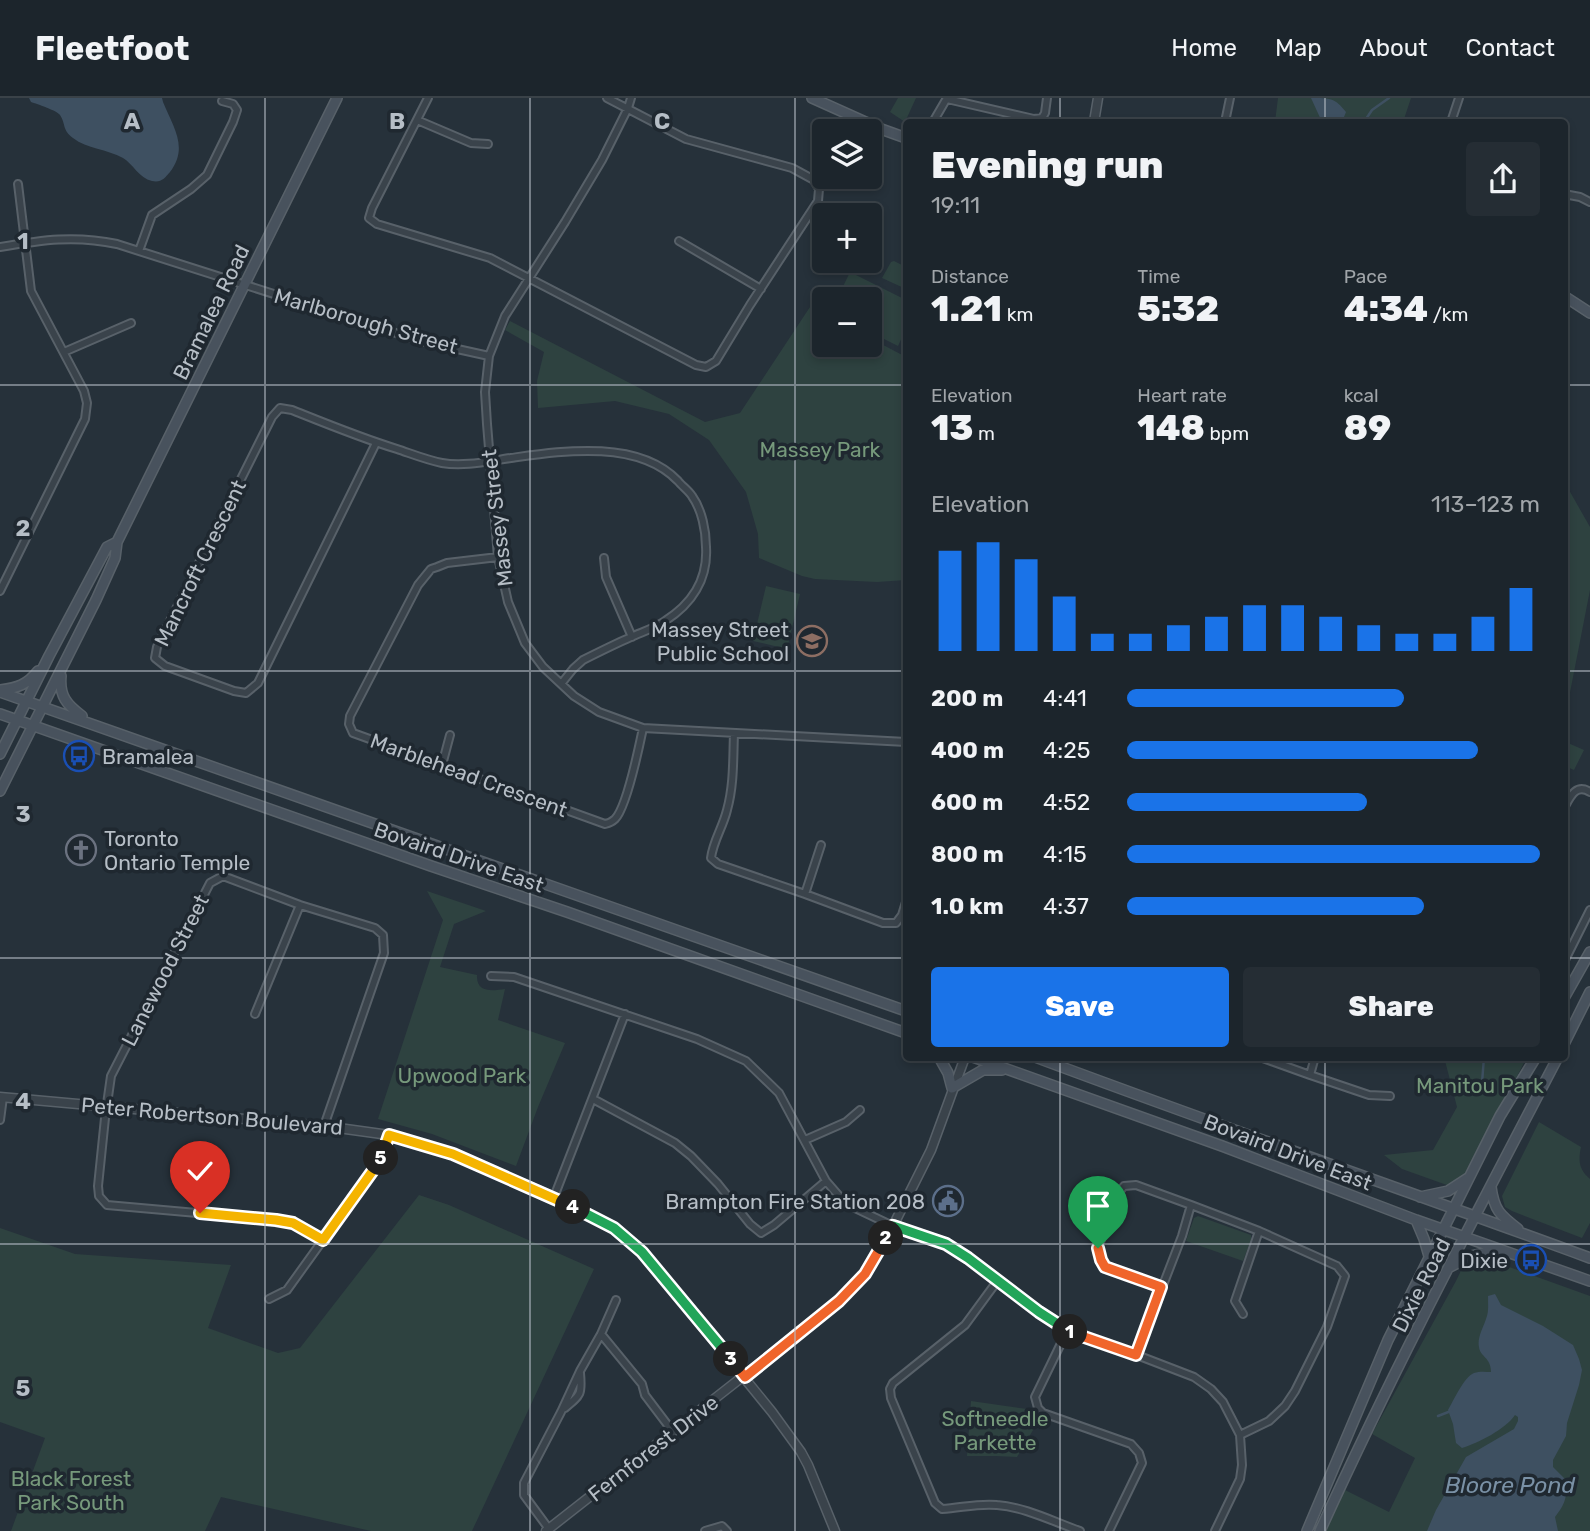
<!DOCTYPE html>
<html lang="en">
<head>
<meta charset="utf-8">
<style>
  :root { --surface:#1c252c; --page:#252d34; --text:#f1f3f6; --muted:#a0a5a9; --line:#3a4248; --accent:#1a73e8 }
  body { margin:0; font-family:Rubik,sans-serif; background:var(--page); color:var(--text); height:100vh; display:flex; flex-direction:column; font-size:26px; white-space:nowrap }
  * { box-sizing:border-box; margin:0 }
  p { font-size:23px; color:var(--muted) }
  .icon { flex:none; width:38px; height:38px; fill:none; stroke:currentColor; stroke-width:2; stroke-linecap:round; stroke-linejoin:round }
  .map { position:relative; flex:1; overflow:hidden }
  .side { position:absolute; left:903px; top:21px; width:665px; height:942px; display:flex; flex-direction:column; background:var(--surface); border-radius:7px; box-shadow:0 4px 10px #0003,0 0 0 2px var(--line) }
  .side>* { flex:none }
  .fabs { position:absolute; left:812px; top:21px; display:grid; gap:14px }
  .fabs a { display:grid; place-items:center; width:70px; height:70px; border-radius:7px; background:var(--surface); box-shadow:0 4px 10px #0003,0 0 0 2px var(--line); font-size:35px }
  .pin { position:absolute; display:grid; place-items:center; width:60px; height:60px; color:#fff; margin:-72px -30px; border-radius:50% 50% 50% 0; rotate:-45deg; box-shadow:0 0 7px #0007 }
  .pin .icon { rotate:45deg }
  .km { position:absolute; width:35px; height:35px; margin:-18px; border-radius:50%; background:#222; color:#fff; font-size:19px; line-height:35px; text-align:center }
  .round { display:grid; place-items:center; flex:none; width:74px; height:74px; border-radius:7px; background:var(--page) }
  .head { display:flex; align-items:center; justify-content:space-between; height:119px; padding:0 28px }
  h1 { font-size:38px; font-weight:800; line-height:52px }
  .metrics { display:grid; grid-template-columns:repeat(3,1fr); gap:10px; height:119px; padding:7px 28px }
  .metrics div { display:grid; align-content:center }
  .metrics b { font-size:35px; font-weight:800 }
  .metrics small { font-size:19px; font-weight:400 }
  .metrics p { font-size:19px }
  .chart { height:196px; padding:14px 28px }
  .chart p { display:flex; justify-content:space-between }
  .chart svg { width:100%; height:126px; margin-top:7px; stroke:var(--accent); stroke-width:6 }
  .cta { display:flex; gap:14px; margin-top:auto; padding:14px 28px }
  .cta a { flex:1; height:80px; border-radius:7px; background:var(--accent); color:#fff; font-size:28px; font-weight:800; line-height:80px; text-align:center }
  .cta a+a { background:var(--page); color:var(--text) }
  ul { padding:0 28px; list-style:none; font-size:23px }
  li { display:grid; grid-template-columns:112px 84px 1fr; align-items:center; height:52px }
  li i { height:18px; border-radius:9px; background:var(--accent) }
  header { display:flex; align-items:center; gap:42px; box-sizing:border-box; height:98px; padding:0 35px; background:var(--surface); border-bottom:2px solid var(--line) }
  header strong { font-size:33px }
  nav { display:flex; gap:38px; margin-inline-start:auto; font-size:24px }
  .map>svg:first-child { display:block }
  .green { fill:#2e4240 }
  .water { fill:#3e5061 }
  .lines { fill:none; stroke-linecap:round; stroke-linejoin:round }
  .stream { stroke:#3e5061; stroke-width:2.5 }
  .minor-casing { stroke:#586169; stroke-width:10 }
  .tertiary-casing { stroke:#586169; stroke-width:11 }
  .secondary-casing { stroke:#586169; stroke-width:12 }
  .minor { stroke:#3a434b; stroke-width:6 }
  .tertiary { stroke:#3a434b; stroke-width:8 }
  .secondary { stroke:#48525d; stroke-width:9 }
  .split-1-casing { stroke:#fff; stroke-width:14 }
  .split-2-casing { stroke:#fff; stroke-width:14 }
  .split-3-casing { stroke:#fff; stroke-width:14 }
  .split-4-casing { stroke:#fff; stroke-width:14 }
  .split-5-casing { stroke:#fff; stroke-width:14 }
  .split-6-casing { stroke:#fff; stroke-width:14 }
  .split-1 { stroke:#f0652b; stroke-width:9 }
  .split-2 { stroke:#22a559; stroke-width:9 }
  .split-3 { stroke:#f0652b; stroke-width:9 }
  .split-4 { stroke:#22a559; stroke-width:9 }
  .split-5 { stroke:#f5b400; stroke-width:9 }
  .split-6 { stroke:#f5b400; stroke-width:9 }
  .grid { fill:none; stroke:#b6bec6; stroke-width:2; stroke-opacity:0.55 }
  .labels { text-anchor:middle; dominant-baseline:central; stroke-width:7; stroke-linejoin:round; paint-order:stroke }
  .street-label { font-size:21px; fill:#b6bec6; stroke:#1f2830 }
  .park-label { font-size:21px; fill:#76997b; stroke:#1f2830 }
  .poi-label { font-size:21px; fill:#b6bec6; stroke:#1f2830; text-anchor:end }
  .water-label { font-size:23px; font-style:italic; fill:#7a91a6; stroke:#1f2830 }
  .grid-label { font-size:23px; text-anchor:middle; font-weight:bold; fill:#b6bec6; stroke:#1f2830; stroke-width:7; stroke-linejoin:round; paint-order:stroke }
</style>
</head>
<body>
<header>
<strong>Fleetfoot</strong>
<nav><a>Home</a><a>Map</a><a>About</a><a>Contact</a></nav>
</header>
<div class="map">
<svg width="1590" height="1433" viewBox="0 0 1590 1433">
  <rect width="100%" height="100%" fill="#26313a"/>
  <path class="green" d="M898 0H916L905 24 890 14Z
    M1278 0H1411L1403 24H1275Z
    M894 163 904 168 903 174 906 176V191L882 180 891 164Z
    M850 174 906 202V231L898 248 870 234V201H837Z
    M810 209 824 216V247H870V240L906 259V482L877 484 815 481 802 478 759 460 758 436 746 394 709 342 669 316 615 303 538 310 537 283 544 254 505 232 510 223 705 324 740 315Z
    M1565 385 1590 429V492L1565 620Z
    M766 488 800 496 787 551 753 543Z
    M1568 645 1584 652 1574 672 1565 668V652Z
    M427 793 486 813 454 826 440 869 477 877C476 895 492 893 505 891L498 922 565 945 538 1009 516 1068 432 1036 378 1021 443 822Z
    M1444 959H1527L1458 1091 1402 1071 1384 1057 1433 1052 1457 1009Z
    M1539 1024 1581 1049C1578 1063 1579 1072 1590 1081V1125L1582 1140 1512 1113 1505 1109 1502 1098Z
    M419 1097 449 1107 594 1171 472 1433H371L221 1399 205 1433H11L45 1340 0 1324V1130L75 1156 231 1167 208 1230 278 1255 300 1250Z
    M1198 1118 1251 1137V1142L1243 1163 1186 1143 1194 1120Z
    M1467 1160 1470 1161H1487L1590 1198V1433H1324L1345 1392 1389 1414 1415 1360 1372 1336 1456 1183Z
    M971 1303 1027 1311 1039 1322 1017 1359 995 1358H967Z"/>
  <path class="water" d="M29 0H162L163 4C173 29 189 49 170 74 165 80 161 85 152 83 139 80 133 66 123 60 107 51 87 51 73 40 62 32 66 26 60 17 58 13 37 6 31 4Z
    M1311 0C1331 0 1335 0 1346 14L1342 24H1322Z
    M1495 1196 1501 1207 1543 1228 1573 1247 1579 1261 1582 1272 1579 1287 1567 1325 1566 1338 1553 1362V1369L1566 1382C1567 1399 1566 1405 1555 1419L1558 1433H1427L1436 1412 1466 1359 1514 1331 1518 1323V1319L1515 1317C1506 1331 1478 1345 1462 1350L1456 1345 1453 1326 1448 1312C1454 1302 1464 1279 1474 1275 1480 1273 1486 1274 1491 1274 1491 1259 1480 1259 1479 1249 1477 1240 1483 1230 1486 1221 1489 1214 1488 1206 1488 1198Z"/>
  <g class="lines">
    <path class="stream" d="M1364 24 1372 12 1389 0
      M1482 985 1484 959
      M1438 1318 1451 1313"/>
    <g class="minor-casing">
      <path id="minor" d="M428 0 372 110 369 120 377 126 490 160 696 267 706 269 716 263 750 207 818 103 819 91 814 82 792 70 686 41 607 0
        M631 0 628 10 602 62 565 124 505 218 489 258 485 294 487 326 498 459 508 504 525 545 543 569 574 598 599 614 643 630 906 644
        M947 1 1034 21 1042 20 1045 15 1047 0
        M417 22 471 45 488 46
        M933 24 947 0
        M1225 24 1230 0
        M1451 24 1459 0
        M1564 96 1580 99 1590 104
        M679 143 761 191
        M0 149C42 142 75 137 117 146L421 243 489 258
        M139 153 152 117 191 91 207 77 233 24 237 12 233 6 222 3
        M64 254 131 225
        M376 345 258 585 246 595 234 593 165 568 155 560 157 549 272 319 280 310 292 312C327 326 361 340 397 351 412 356 427 362 442 365 464 369 489 363 511 360 562 353 638 341 678 383 682 388 689 393 692 398 702 412 706 433 706 449 708 481 692 506 665 523 655 530 642 534 631 539 615 546 599 554 583 562L573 571 561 586
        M498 459 447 465 437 469 431 471 418 487 350 618 349 626 353 635 605 726C609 725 612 724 615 721 627 709 639 649 643 630
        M604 460 606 479 632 539
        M0 493 85 321 87 305 84 293 31 193 18 86
        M734 635C733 661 734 687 727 712 723 729 713 743 711 760L718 766 805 796 883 825H896L902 817 906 804
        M442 667 450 637
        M1564 710C1570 699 1576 685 1590 694
        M805 796 821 747
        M1564 864 1590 812
        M491 878 514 879 697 941 746 963 779 995 826 1083 839 1098 855 1110 893 1128 946 1146 968 1160 1039 1214 1067 1233 1142 1259 1194 1279 1211 1291 1223 1304 1240 1337 1242 1367 1240 1381 1215 1433
        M255 916 300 807
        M1260 959 1310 977
        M1315 959 1310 977 1369 997 1390 998
        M593 1001 675 1045 691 1058 718 1086 750 1126 761 1135 774 1127 826 1083
        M0 1022 3 999
        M805 1042 846 1024 860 1012
        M554 1099 625 916
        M1191 1107 1259 1133 1337 1168 1345 1178 1327 1229 1295 1293 1285 1308 1269 1323 1240 1337
        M323 1142 293 1125 276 1122 107 1107 99 1098 98 1088 105 1020 111 978 210 785 223 778 300 807 375 830 383 837 384 855 324 1028
        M998 1182 965 1227 893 1285 890 1291 891 1300 935 1405 942 1411C961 1410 978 1405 997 1407 1025 1409 1054 1424 1080 1433
        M269 1201 287 1192 379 1064 389 1037
        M1243 1216 1235 1203 1259 1133
        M1067 1233 1035 1299 1038 1310 1043 1315 1131 1346 1139 1355 1142 1365 1109 1433
        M601 1236 642 1286 645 1297 673 1334
        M1136 1257 1182 1138 1191 1107 1136 1087 1124 1088 1116 1098 1098 1150 1101 1162 1105 1169 1161 1189
        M565 1310C581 1297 582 1296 580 1275
        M549 1431 524 1397V1385L561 1314 580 1273 601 1236 616 1202
        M705 1433 722 1428 727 1433"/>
    </g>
    <g class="tertiary-casing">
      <path id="tertiary" d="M1094 24 1098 0
        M0 999 324 1028 389 1037 453 1056 554 1099 614 1130 642 1154 772 1314 801 1354 808 1367 835 1433
        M546 1433 839 1203 865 1176 893 1128 931 1052 965 959"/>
    </g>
    <g class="secondary-casing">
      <path id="secondary" d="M812 0 881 31 906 40
        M1564 198 1590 215
        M61 578C59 598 67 607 82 618
        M0 592C17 590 27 587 38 573
        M0 594 906 913
        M0 616 431 768 567 814 906 935
        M0 656 49 558 107 449 117 444
        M0 693 96 502 115 460 117 444 337 0
        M1564 900 1590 854
        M1564 946 1590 894
        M939 959 948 975 952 990 983 972H1002
        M973 959 1222 1048 1416 1122 1590 1183
        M1035 959C1219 1028 1405 1092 1590 1160
        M1491 1089C1494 1112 1500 1117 1518 1131
        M1420 1099 1448 1093 1468 1080
        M1416 1122 1424 1141 1429 1158
        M1450 1169 1471 1158 1497 1152
        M1307 1433 1388 1242 1500 1018 1536 959
        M1320 1433C1393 1272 1476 1116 1558 959"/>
    </g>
    <use href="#minor" class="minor"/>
    <use href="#tertiary" class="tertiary"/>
    <use href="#secondary" class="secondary"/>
  </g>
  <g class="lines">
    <g class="split-1-casing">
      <path id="split-1" d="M1070 1234 1136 1257 1161 1189 1105 1169 1101 1162 1098 1150"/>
    </g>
    <g class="split-2-casing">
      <path id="split-2" d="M886 1140 893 1128 946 1146 968 1160 1039 1214 1070 1234"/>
    </g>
    <g class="split-3-casing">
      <path id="split-3" d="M731 1261 745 1279 839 1203 865 1176 886 1140"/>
    </g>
    <g class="split-4-casing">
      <path id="split-4" d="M573 1109 614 1130 642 1154 731 1261"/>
    </g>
    <g class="split-5-casing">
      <path id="split-5" d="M381 1060 389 1037 453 1056 573 1109"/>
    </g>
    <g class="split-6-casing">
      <path id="split-6" d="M200 1115 276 1122 293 1125 323 1142 379 1064 381 1060"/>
    </g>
    <use href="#split-1" class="split-1"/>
    <use href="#split-2" class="split-2"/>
    <use href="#split-3" class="split-3"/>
    <use href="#split-4" class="split-4"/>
    <use href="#split-5" class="split-5"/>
    <use href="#split-6" class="split-6"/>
  </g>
  <path class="grid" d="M265 0V1433M530 0V1433M795 0V1433M1060 0V24M1325 0V24M0 287H906M1564 287H1590M0 573H906M1564 573H1590M0 860H906M1564 860H1590M1060 959V1433M1325 959V1433M0 1146H1590"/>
  <defs>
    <g id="school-ring" transform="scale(1.575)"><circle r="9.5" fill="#1f2830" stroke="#8d6e63" stroke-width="1.5"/><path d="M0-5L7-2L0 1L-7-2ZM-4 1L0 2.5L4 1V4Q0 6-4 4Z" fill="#8d6e63"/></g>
    <g id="bus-ring" transform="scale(1.575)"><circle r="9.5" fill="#1f2830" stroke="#1a4fb4" stroke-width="1.5"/><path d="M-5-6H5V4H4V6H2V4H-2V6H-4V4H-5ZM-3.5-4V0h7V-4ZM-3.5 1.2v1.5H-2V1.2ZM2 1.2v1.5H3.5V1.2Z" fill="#1a4fb4"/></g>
    <g id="church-ring" transform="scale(1.575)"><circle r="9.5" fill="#1f2830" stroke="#6b7280" stroke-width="1.5"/><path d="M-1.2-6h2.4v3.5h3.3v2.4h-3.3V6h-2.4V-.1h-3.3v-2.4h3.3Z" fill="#6b7280"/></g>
    <g id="civic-ring" transform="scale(1.575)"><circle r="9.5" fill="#1f2830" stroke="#5c6f8a" stroke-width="1.5"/><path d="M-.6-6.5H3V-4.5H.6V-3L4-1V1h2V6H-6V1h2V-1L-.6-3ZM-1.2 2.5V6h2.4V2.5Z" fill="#5c6f8a"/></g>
  </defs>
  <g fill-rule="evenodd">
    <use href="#school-ring" x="812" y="543"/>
    <use href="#bus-ring" x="79" y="658"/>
    <use href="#church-ring" x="81" y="752"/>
    <use href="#civic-ring" x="948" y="1103"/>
    <use href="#bus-ring" x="1531" y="1162"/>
  </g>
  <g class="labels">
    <g class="street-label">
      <text transform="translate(211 214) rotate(-64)">Bramalea Road</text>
      <text transform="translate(366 223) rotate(16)">Marlborough Street</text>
      <text transform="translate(497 420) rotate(-97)">Massey Street</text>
      <text transform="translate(200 465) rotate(-64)">Mancroft Crescent</text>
      <text transform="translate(469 677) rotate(20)">Marblehead Crescent</text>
      <text transform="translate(459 759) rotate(19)">Bovaird Drive East</text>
      <text transform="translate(165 872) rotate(-63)">Lanewood Street</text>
      <text transform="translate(212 1018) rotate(5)">Peter Robertson Boulevard</text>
      <text transform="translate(1288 1054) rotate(21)">Bovaird Drive East</text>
      <text transform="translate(1421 1187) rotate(-63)">Dixie Road</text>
      <text transform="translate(653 1350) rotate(-38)">Fernforest Drive</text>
    </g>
    <g class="park-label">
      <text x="820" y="351">Massey Park</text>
      <text x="462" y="977">Upwood Park</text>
      <text x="1480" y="987">Manitou Park</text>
      <text x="995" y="1320">Softneedle<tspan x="995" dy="24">Parkette</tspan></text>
      <text x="71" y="1380">Black Forest<tspan x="71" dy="24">Park South</tspan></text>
    </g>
    <g class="poi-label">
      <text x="789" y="531">Massey Street<tspan x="789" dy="24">Public School</tspan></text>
      <text x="102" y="658" text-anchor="start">Bramalea</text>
      <text x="104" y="740" text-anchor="start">Toronto<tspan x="104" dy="24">Ontario Temple</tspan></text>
      <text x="925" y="1103">Brampton Fire Station 208</text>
      <text x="1508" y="1162">Dixie</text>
    </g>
    <g class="water-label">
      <text x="1510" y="1387">Bloore Pond</text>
    </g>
  </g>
  <g class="grid-label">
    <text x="132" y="31">A</text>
    <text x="397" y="31">B</text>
    <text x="662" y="31">C</text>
    <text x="23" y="151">1</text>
    <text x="23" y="438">2</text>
    <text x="23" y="724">3</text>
    <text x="23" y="1011">4</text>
    <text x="23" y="1298">5</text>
  </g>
</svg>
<div class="fabs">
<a><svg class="icon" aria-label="layers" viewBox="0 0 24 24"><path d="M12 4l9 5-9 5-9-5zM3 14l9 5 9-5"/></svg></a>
<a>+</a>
<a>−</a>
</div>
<div class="pin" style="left:1098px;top:1150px;background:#1e9e55"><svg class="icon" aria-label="arrive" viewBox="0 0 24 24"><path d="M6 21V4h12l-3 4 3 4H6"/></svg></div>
<div class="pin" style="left:200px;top:1115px;background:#d93025"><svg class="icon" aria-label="check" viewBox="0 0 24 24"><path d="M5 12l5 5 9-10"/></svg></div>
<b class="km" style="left:1070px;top:1234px">1</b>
<b class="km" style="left:886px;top:1140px">2</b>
<b class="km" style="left:731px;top:1261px">3</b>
<b class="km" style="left:573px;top:1109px">4</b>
<b class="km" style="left:381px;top:1060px">5</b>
<section class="side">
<div class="head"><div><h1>Evening run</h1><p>19:11</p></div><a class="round"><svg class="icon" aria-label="share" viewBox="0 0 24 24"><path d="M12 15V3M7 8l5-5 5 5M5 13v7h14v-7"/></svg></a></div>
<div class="metrics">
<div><p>Distance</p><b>1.21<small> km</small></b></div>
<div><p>Time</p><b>5:32</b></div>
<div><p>Pace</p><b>4:34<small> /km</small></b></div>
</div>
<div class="metrics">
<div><p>Elevation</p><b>13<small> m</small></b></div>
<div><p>Heart rate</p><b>148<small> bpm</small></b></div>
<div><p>kcal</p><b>89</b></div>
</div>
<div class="chart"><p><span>Elevation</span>113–123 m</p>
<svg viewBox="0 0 160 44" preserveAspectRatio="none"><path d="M5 44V9M15 44V6M25 44V12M35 44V25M45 44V38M55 44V38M65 44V35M75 44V32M85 44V28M95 44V28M105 44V32M115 44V35M125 44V38M135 44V38M145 44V32M155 44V22"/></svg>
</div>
<ul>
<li><b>200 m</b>4:41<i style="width:67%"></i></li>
<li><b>400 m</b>4:25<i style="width:85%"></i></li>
<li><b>600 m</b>4:52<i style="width:58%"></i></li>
<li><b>800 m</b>4:15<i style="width:100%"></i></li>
<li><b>1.0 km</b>4:37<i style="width:72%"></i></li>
</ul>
<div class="cta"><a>Save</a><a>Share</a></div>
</section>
</div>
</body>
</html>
